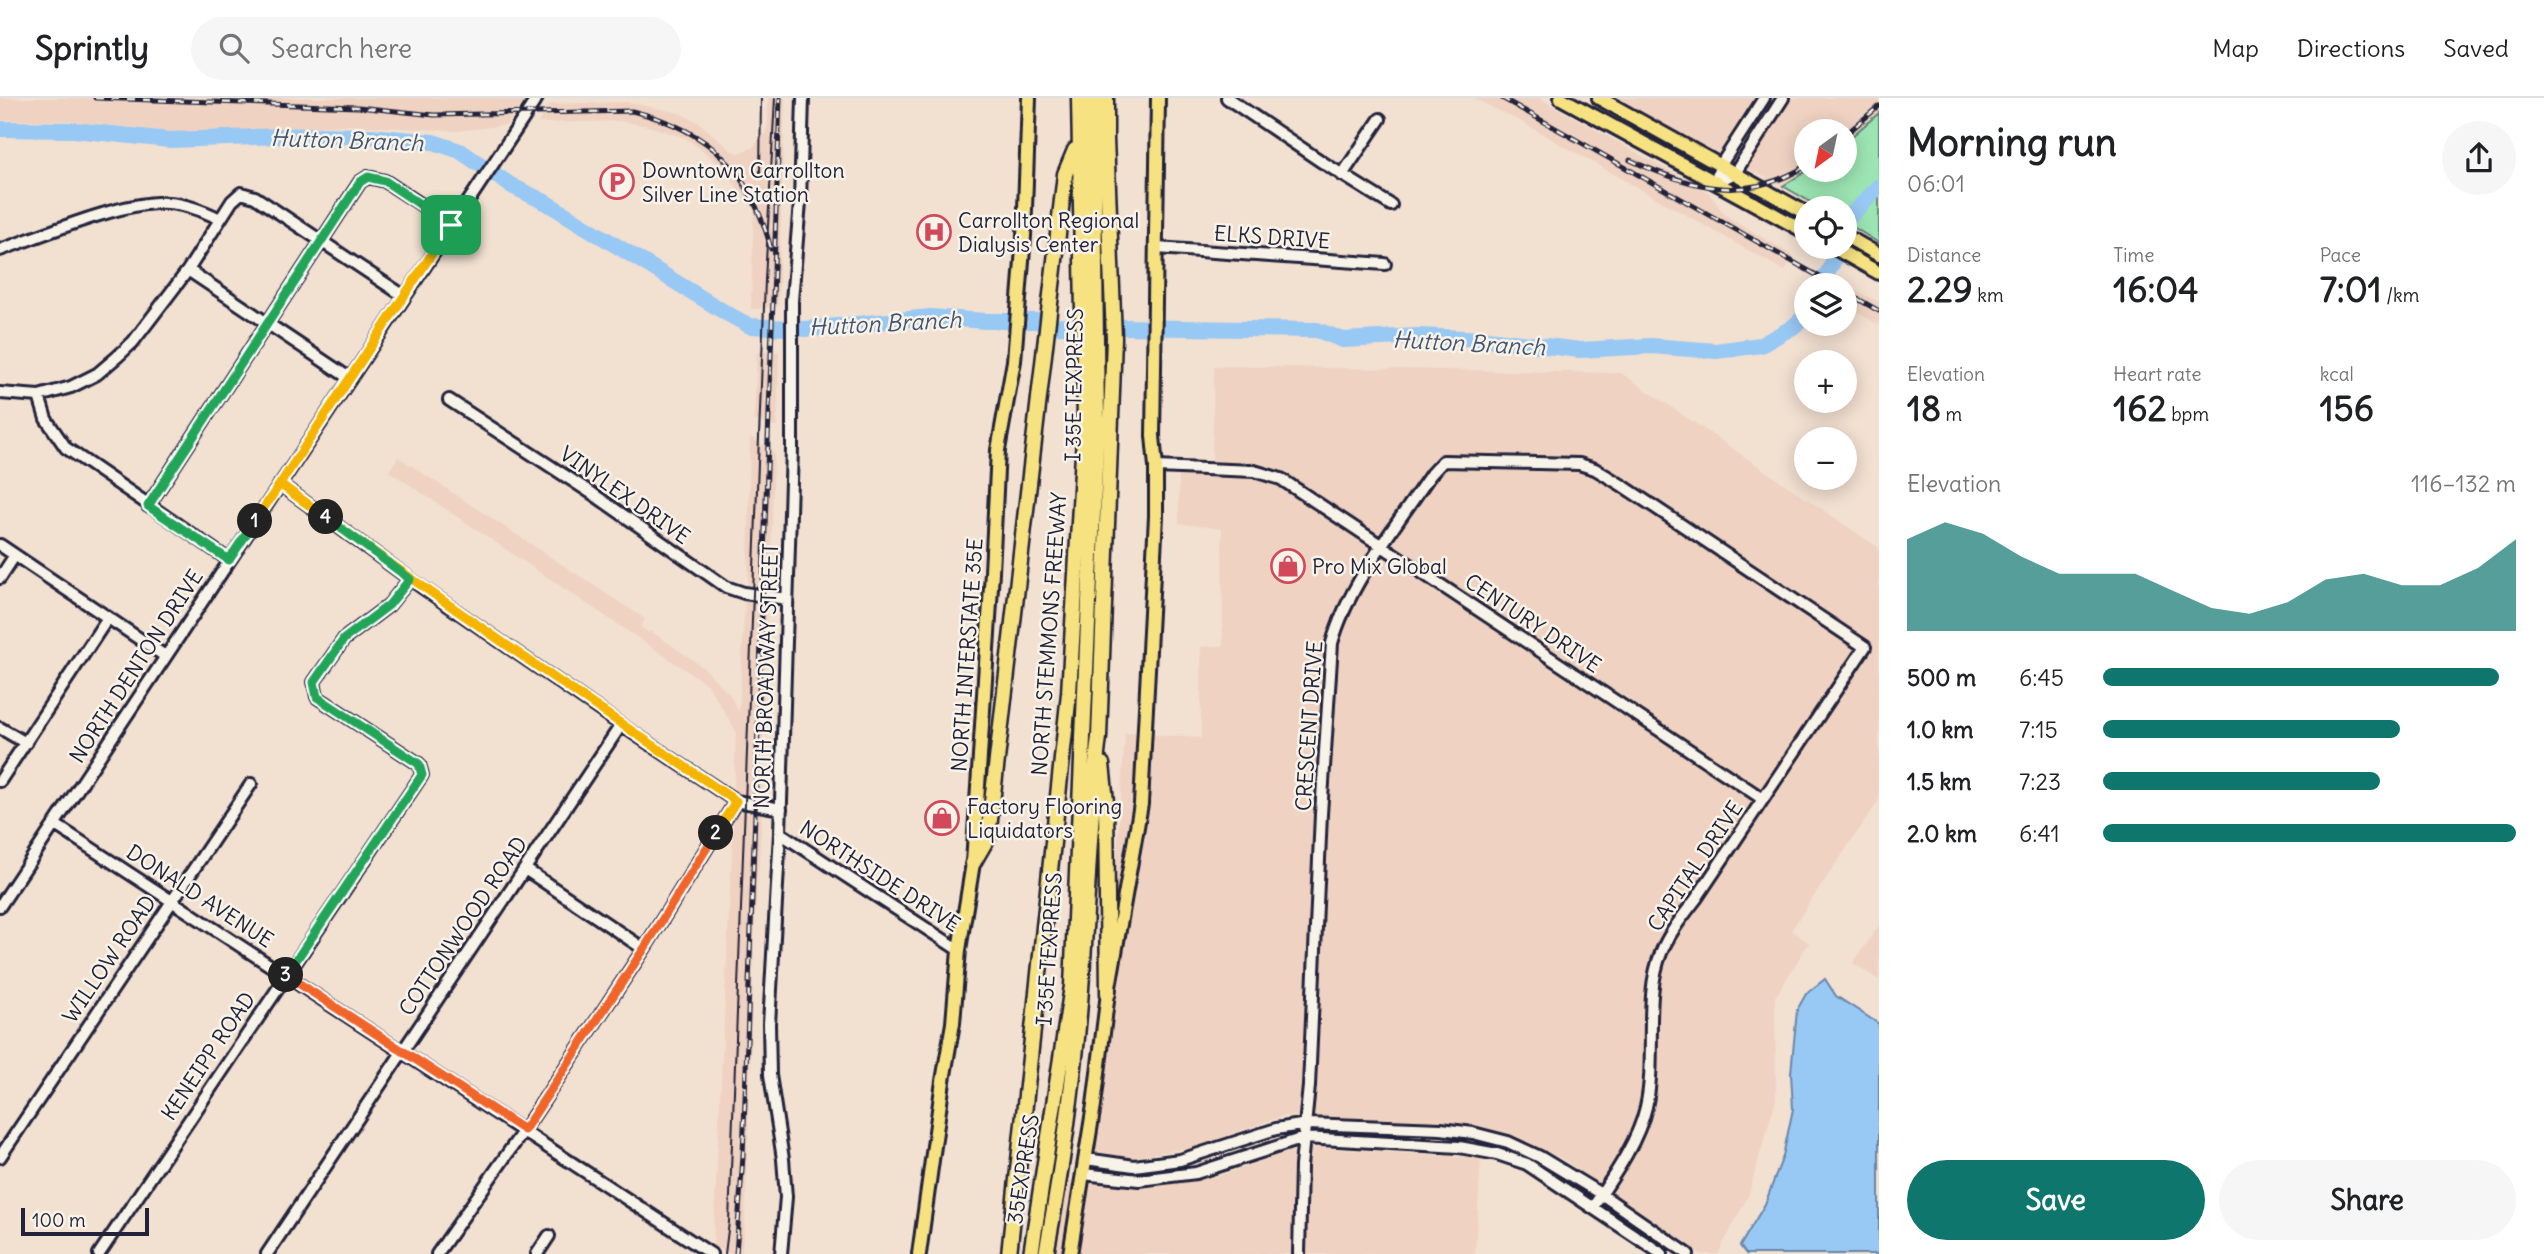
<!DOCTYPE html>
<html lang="en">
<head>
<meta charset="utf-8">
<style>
  :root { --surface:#fff; --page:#f6f6f6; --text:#202124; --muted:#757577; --line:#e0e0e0; --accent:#0f766e }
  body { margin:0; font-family:Delius,sans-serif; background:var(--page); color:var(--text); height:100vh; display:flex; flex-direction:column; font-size:26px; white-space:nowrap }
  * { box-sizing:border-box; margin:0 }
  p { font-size:23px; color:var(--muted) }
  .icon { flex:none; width:38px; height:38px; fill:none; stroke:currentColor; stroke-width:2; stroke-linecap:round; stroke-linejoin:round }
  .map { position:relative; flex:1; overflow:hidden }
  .sheet { display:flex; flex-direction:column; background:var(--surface); width:665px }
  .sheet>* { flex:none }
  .needle { width:46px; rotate:213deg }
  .buttons { position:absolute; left:1794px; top:21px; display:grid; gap:14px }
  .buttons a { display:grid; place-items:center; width:63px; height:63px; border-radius:50%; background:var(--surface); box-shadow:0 4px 18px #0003; font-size:35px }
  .scale { position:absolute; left:21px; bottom:18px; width:128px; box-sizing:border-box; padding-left:7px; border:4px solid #22223b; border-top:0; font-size:19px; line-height:24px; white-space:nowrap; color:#22223b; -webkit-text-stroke:5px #f7f3e8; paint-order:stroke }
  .pin { position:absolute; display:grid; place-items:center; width:60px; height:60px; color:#fff; margin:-30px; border-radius:14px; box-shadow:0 4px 10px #0006 }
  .km { position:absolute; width:35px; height:35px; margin:-18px; border-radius:50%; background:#222; color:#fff; font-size:19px; line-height:35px; text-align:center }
  .round { display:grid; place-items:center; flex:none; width:74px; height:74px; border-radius:37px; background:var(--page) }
  .head { display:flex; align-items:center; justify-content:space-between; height:119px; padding:0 28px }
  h1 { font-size:38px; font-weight:800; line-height:52px }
  .stats { display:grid; grid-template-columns:repeat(3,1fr); gap:10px; height:119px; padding:7px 28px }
  .stats div { display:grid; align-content:center }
  .stats b { font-size:35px; font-weight:800 }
  .stats small { font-size:19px; font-weight:400 }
  .stats p { font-size:19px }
  .chart { height:196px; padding:14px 28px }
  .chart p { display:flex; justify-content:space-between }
  .chart svg { width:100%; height:126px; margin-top:7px; fill:var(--accent); opacity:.7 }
  .action { display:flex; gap:14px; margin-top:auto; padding:14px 28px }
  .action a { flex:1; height:80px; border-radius:42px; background:var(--accent); color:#fff; font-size:28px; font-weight:800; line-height:80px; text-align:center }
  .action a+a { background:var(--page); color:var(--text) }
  ul { padding:0 28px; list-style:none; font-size:23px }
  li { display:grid; grid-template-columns:112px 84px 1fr; align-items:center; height:52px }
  li i { height:18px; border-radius:9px; background:var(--accent) }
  header { display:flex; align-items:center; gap:42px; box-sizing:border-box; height:98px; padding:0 35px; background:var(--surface); border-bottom:2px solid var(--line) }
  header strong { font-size:33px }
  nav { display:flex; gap:38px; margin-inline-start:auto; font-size:24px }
  .search { width:490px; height:63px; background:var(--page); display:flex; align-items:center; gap:18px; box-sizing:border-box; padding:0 24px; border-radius:38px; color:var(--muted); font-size:26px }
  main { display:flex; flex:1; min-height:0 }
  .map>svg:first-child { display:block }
  .built { fill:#efd2c1 }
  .green { fill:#9ce5b3; stroke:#5f8477; stroke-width:2 }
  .water { fill:#98c8f4; stroke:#6986aa; stroke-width:2 }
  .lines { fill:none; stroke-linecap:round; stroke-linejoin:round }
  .river { stroke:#98c8f4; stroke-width:16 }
  .minor-casing { stroke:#22223b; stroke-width:16 }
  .major-casing { stroke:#22223b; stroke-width:18 }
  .highway-casing { stroke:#22223b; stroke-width:19 }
  .minor { stroke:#f7f3e8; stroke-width:10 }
  .major { stroke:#f6e281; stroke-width:12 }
  .highway { stroke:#f6e281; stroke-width:14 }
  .tram { stroke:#22223b; stroke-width:2 }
  .rail-casing { stroke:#22223b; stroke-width:5 }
  .rail { stroke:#f7f3e8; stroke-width:2.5; stroke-dasharray:8; stroke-linecap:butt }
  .split-1-casing { stroke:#fff; stroke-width:14 }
  .split-2-casing { stroke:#fff; stroke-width:14 }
  .split-3-casing { stroke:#fff; stroke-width:14 }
  .split-4-casing { stroke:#fff; stroke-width:14 }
  .split-5-casing { stroke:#fff; stroke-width:14 }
  .split-1 { stroke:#22a559; stroke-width:9 }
  .split-2 { stroke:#f5b400; stroke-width:9 }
  .split-3 { stroke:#f0652b; stroke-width:9 }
  .split-4 { stroke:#22a559; stroke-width:9 }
  .split-5 { stroke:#f5b400; stroke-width:9 }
  .labels { text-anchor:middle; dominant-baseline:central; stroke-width:5; stroke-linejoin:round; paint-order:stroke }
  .poi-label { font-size:21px; fill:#22223b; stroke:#f7f3e8; text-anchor:start }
  .street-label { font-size:21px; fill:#22223b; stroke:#f7f3e8 }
  .water-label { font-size:23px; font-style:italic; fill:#455472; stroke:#f7f3e8 }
</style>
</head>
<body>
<header>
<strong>Sprintly</strong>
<div class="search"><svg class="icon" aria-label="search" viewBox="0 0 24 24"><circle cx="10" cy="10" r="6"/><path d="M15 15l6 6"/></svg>Search here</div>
<nav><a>Map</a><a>Directions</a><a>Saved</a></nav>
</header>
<main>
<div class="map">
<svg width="1879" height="1156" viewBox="0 0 1879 1156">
  <rect width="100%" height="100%" fill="#f2e0d1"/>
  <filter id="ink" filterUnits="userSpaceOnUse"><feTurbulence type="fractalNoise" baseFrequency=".0143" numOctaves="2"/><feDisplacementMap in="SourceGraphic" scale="14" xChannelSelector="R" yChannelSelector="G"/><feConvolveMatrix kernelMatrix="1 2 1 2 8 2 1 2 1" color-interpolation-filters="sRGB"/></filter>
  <g filter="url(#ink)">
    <path class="built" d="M0 0H527L507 27 458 33 350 27 181 35 68 23 0 22Z
      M768 0H785L778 209 751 211 754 111 720 67 697 48 685 40 649 28 619 23 538 25 550 6 626 4 679 15 698 24 732 53 739 55 753 49 765 35 768 27Z
      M1473 0H1539L1709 95 1725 117 1794 158 1785 173 1518 22Z
      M1617 0H1879V15L1845 44 1844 33H1806V72H1808L1783 88 1709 52Z
      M1845 188 1879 204V227L1845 207Z
      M757 254H779L777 328 775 329 754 322Z
      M1214 268 1621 275 1879 450V702L1791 832 1809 845 1775 899 1776 1001 1748 1098 1718 1156H1701L1561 1060 1506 1037 1426 1023 1283 1018 1194 1049 1128 1060 1092 1053 1100 1017 1125 635 1201 640V549L1223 548 1222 431 1179 425V362L1212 363Z
      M750 339 774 354 770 490 748 487Z
      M398 359 645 521 640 529 649 535 651 533 704 570 729 596 739 615 745 501 767 507 761 698 759 700 734 695 736 633 708 587 389 373Z
      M734 714 762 715 755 819 745 1125 741 1156H731L713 1148Z
      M1879 827V882L1853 865Z
      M1318 1050 1481 1060 1475 1156H1042L1054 1081 1153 1089 1219 1078 1288 1054Z"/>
    <path class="green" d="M1879 15V145L1845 124 1844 110H1821L1783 88 1808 72H1844L1845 44Z"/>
    <path class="water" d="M1825 881 1836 898 1879 926V1156H1746L1740 1148 1765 1106 1783 1058 1793 1011 1791 975 1797 912 1806 896Z"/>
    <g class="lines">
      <path class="river" d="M0 31 74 32 170 42 313 37 371 38 433 44 460 53 512 88 547 105 726 215 750 228 806 231 930 219 985 223H1044L1054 228 1317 232 1343 242 1418 238 1487 241 1580 252 1651 248 1716 253 1761 247 1793 229 1806 217
        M1844 125 1879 88
        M1821 187 1833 164V149"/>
      <g class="minor-casing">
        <path id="minor" d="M1227 0 1322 64 1391 107
          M1342 77 1380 21
          M1715 85 1735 75 1783 0
          M1715 85 1720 68 1764 0
          M1157 150 1385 166
          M0 152C43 137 125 102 168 105 186 106 204 113 220 121
          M188 172 349 280
          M0 295 39 298 46 321 66 350 229 462
          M39 298 71 289 97 276 117 259 133 244 188 172 232 103 241 95 255 99 404 198
          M449 302 593 396 726 489 744 495 787 501
          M1156 369 1254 373 1281 381 1763 701
          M280 386 410 481 621 627 736 703 781 711
          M148 408 360 84 368 79 385 83 451 126
          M0 447 165 558
          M0 480 15 457
          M0 630 26 645
          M0 683 107 521
          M54 726 711 1156
          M780 735 959 852
          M525 771 644 851
          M0 808 537 0
          M0 1059 251 686
          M1086 1061 1134 1068 1180 1062 1276 1031 1307 1026 1441 1031 1473 1035 1508 1044 1540 1059 1601 1096 1688 1156
          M1083 1076 1139 1082 1196 1075 1304 1040 1459 1049 1497 1056 1527 1066 1662 1156
          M99 1156 422 677 419 666 317 599 314 584 344 541 389 507 410 481
          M267 1156 621 627
          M437 1156 524 1032 644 851 736 703
          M537 1156 549 1138
          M781 1156 786 1099 783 1061 770 977 769 926 780 735 792 351V203L800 104 803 0
          M1299 1156 1301 1068 1309 988 1321 716 1332 545C1349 485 1396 428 1431 376L1443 363 1579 366 1595 371 1623 388 1865 549 1696 801C1683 818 1669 835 1661 855 1643 899 1657 961 1646 1009 1638 1044 1613 1079 1593 1109"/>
      </g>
      <g class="major-casing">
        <path id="major" d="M1561 0 1806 134
          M1599 0 1806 115
          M1844 137 1879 157
          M1833 149 1879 175
          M919 1156 943 983 953 925 959 852 973 765 992 474 998 352 1014 263 1024 138 1029 0
          M1070 1156 1094 1007 1108 895 1141 706 1156 418V369L1153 338 1158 0"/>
      </g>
      <g class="highway-casing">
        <path id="highway" d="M1102 666 1106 704 1108 895
          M973 765 988 739 1065 76 1075 52
          M1009 1156 1069 595 1085 322 1079 0
          M1031 1156 1072 888 1097 323 1093 0
          M1046 1156C1063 1065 1076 970 1082 877 1088 798 1089 718 1099 639L1114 240 1106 41V0"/>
      </g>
      <use href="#minor" class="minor"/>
      <use href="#major" class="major"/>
      <use href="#highway" class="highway"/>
      <path class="tram" d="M760 77 761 0
        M725 1156 729 1124 765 182 775 0"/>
      <g class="rail-casing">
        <path id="rail" d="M95 0 358 9 434 17 632 13C711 32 751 74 771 151
          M1502 0 1834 187
          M1844 38 1879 8
          M1630 62C1691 90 1744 106 1806 68
          M1844 193 1879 213
          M736 1156 743 1058 780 0"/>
      </g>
      <use href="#rail" class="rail"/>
    </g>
  </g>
  <g class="lines" filter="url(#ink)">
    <g class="split-1-casing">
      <path id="split-1" d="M255 423 229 462 148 408 360 84 368 79 385 83 451 127"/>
    </g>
    <g class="split-2-casing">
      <path id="split-2" d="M255 423 280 386C429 495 582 600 736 703L716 735"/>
    </g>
    <g class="split-3-casing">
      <path id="split-3" d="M286 877 524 1032 644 851 716 735"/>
    </g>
    <g class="split-4-casing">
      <path id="split-4" d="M286 877 422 677 419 666 317 599 314 584 344 541 389 507 410 481 326 419"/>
    </g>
    <g class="split-5-casing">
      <path id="split-5" d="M326 419 280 386 451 127"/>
    </g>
    <use href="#split-1" class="split-1"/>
    <use href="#split-2" class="split-2"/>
    <use href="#split-3" class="split-3"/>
    <use href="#split-4" class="split-4"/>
    <use href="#split-5" class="split-5"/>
  </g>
  <defs>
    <g id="parking-ring" transform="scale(1.75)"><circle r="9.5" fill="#f7f3e8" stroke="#d1495b" stroke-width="1.5"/><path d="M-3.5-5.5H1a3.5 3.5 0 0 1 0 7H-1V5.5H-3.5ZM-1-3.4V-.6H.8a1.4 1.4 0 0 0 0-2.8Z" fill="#d1495b"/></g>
    <g id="hospital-ring" transform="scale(1.75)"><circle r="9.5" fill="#f7f3e8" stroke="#d1495b" stroke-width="1.5"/><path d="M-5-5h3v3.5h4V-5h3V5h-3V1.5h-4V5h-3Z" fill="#d1495b"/></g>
    <g id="shop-ring" transform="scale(1.75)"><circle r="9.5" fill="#f7f3e8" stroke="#d1495b" stroke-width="1.5"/><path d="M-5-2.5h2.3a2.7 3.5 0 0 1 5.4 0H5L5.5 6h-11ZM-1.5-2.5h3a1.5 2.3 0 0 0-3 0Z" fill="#d1495b"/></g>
  </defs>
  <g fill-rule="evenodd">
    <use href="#parking-ring" x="617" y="84"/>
    <use href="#hospital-ring" x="934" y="134"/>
    <use href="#shop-ring" x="1288" y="468"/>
    <use href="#shop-ring" x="942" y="720"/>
  </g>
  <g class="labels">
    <g class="poi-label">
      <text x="642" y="72">Downtown Carrollton<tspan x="642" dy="24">Silver Line Station</tspan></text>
      <text x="958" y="122">Carrollton Regional<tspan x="958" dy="24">Dialysis Center</tspan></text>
      <text x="1312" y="468">Pro Mix Global</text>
      <text x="967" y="708">Factory Flooring<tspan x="967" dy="24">Liquidators</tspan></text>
    </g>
    <g class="street-label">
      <text transform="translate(1272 139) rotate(4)">ELKS DRIVE</text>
      <text transform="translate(1074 287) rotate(-89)">I 35E TEXPRESS</text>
      <text transform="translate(625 397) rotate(35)">VINYLEX DRIVE</text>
      <text transform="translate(1533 525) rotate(34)">CENTURY DRIVE</text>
      <text transform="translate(1049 536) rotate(-86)">NORTH STEMMONS FREEWAY</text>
      <text transform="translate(967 557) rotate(-86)">NORTH INTERSTATE 35E</text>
      <text transform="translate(136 568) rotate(-57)">NORTH DENTON DRIVE</text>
      <text transform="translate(766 578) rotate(-88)">NORTH BROADWAY STREET</text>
      <text transform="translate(1309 628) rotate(-86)">CRESCENT DRIVE</text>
      <text transform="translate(1695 768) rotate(-56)">CAPITAL DRIVE</text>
      <text transform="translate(880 778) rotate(33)">NORTHSIDE DRIVE</text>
      <text transform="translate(200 798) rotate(33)">DONALD AVENUE</text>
      <text transform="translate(463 828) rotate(-56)">COTTONWOOD ROAD</text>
      <text transform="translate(1049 851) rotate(-86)">I 35E TEXPRESS</text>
      <text transform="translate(109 861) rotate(-56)">WILLOW ROAD</text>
      <text transform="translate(208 958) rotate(-56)">KENEIPP ROAD</text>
      <text transform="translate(1023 1071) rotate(-81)">35EXPRESS</text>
    </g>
    <g class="water-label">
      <text transform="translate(347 42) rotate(2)">Hutton Branch</text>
      <text transform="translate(885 225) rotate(-3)">Hutton Branch</text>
      <text transform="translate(1469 245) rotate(3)">Hutton Branch</text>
    </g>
  </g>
</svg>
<div class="buttons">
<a><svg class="needle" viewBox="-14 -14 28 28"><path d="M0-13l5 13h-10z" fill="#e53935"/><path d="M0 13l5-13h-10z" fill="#757577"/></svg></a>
<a><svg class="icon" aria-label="locate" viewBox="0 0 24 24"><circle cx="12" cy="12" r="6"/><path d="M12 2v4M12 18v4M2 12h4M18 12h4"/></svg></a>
<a><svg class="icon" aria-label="layers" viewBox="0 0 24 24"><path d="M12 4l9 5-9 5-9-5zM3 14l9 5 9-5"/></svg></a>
<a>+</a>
<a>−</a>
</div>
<div class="scale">100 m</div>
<div class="pin" style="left:451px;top:127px;background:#1e9e55"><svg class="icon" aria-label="arrive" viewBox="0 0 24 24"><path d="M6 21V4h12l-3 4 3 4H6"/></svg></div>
<b class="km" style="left:255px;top:423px">1</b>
<b class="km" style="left:716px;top:735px">2</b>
<b class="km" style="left:286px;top:877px">3</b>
<b class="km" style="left:326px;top:419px">4</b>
</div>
<section class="sheet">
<div class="head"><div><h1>Morning run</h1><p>06:01</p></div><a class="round"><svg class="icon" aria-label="share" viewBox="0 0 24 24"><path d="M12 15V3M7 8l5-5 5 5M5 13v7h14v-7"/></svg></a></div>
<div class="stats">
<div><p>Distance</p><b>2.29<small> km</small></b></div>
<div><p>Time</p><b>16:04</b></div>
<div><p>Pace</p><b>7:01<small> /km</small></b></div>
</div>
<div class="stats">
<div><p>Elevation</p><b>18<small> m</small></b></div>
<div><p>Heart rate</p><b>162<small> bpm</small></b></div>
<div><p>kcal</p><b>156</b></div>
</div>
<div class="chart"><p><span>Elevation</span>116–132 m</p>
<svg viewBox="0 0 160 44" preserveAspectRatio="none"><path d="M0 44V12L10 6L20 10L30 18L40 24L50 24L60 24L70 30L80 36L90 38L100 34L110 26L120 24L130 28L140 28L150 22L160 12V44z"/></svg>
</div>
<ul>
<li><b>500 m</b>6:45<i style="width:96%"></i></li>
<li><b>1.0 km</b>7:15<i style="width:72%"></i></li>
<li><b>1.5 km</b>7:23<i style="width:67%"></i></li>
<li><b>2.0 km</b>6:41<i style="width:100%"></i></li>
</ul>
<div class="action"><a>Save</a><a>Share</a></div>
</section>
</main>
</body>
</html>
